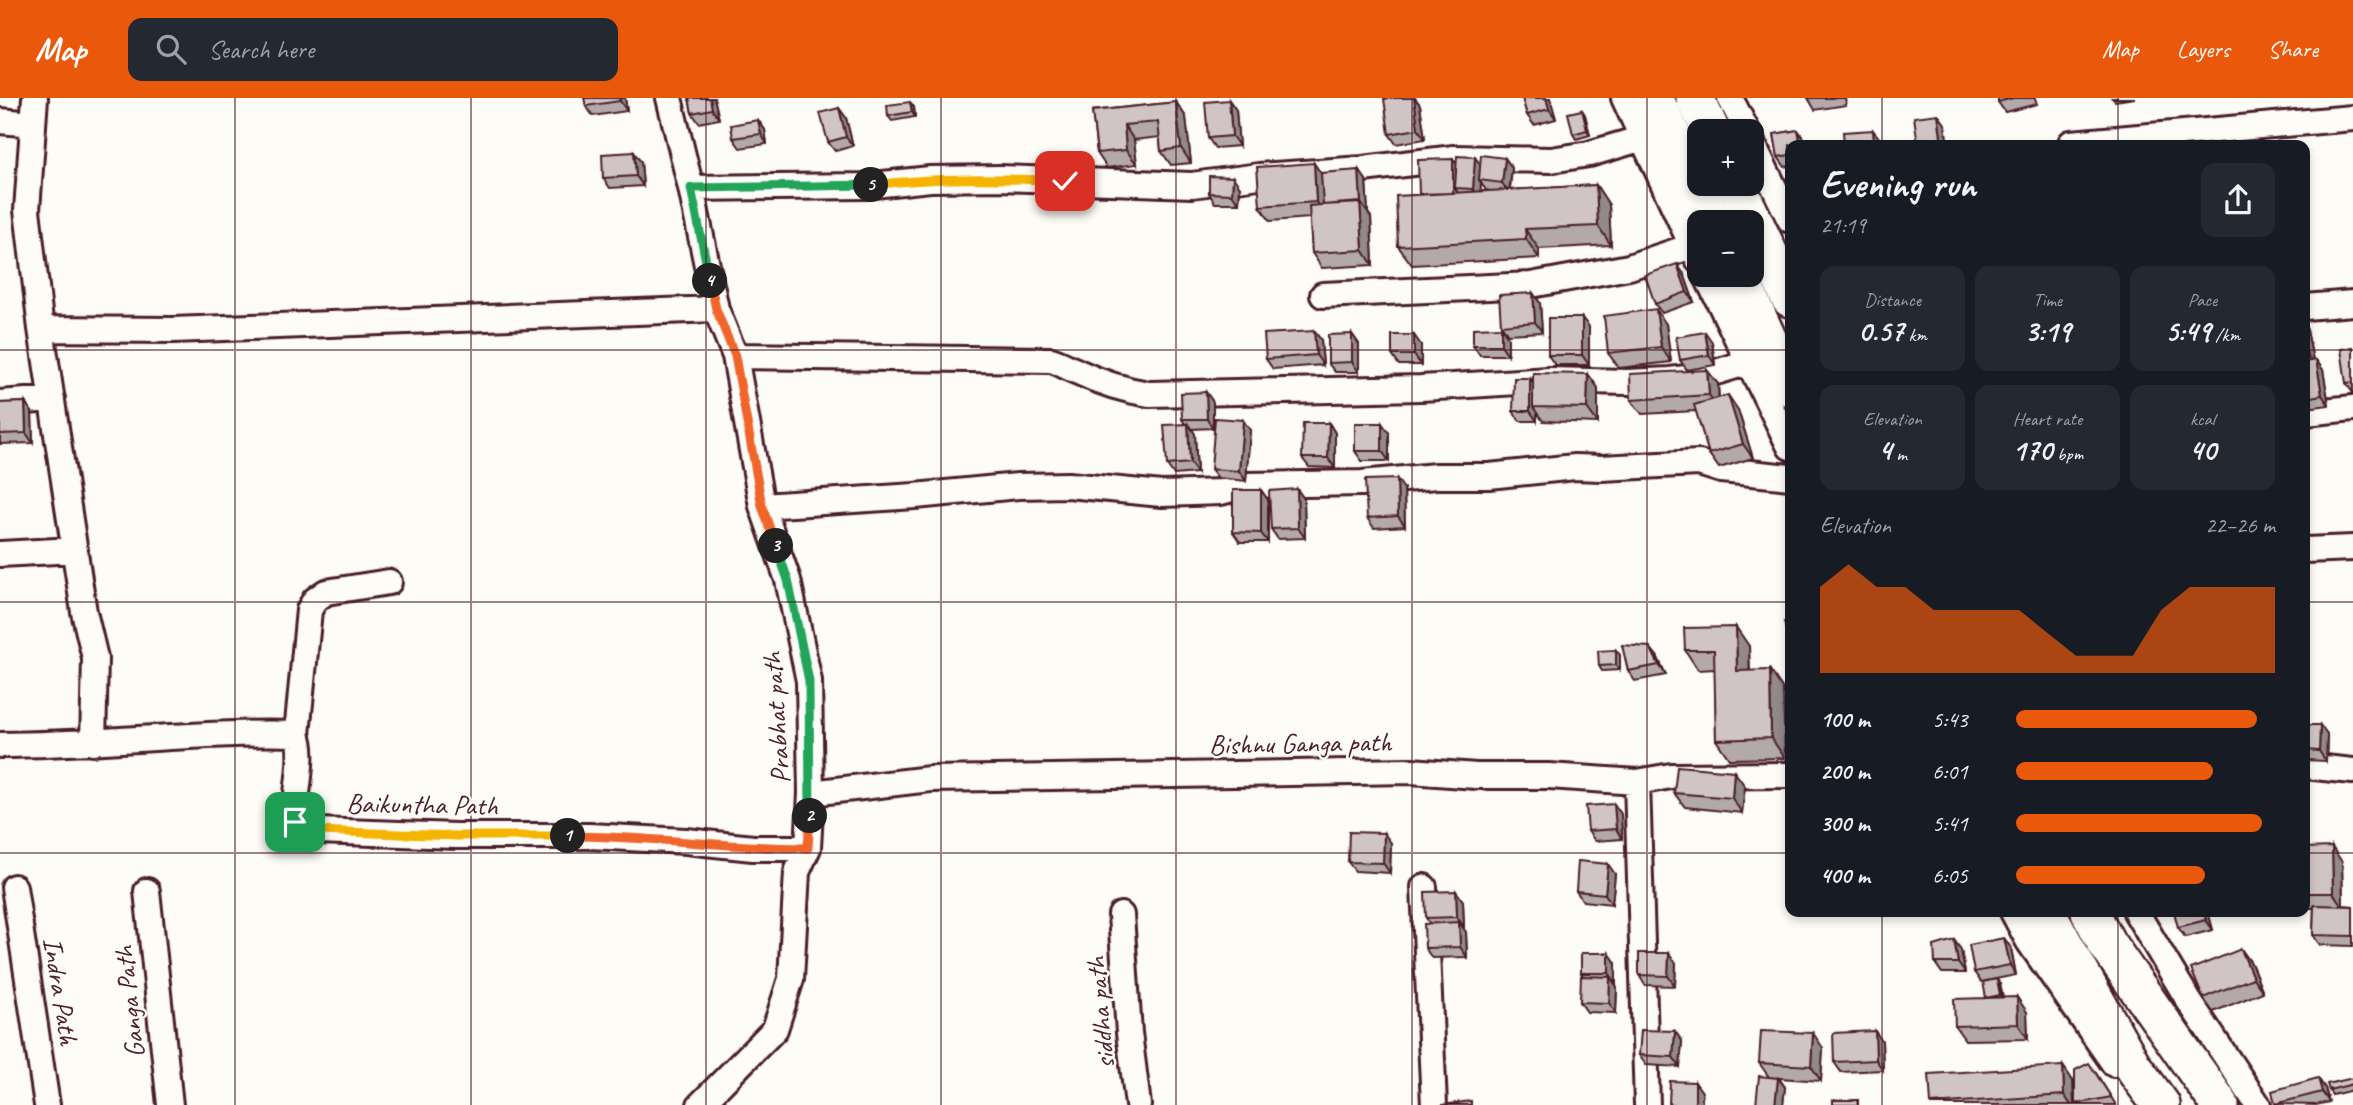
<!DOCTYPE html>
<html lang="en">
<head>
<meta charset="utf-8">
<style>
  :root { --surface:#171b24; --page:#242831; --text:#f1f3f6; --muted:#9ea1a6; --accent:#ea580c }
  body { margin:0; font-family:Caveat,sans-serif; background:var(--page); color:var(--text); height:100vh; display:flex; flex-direction:column; font-size:26px; white-space:nowrap }
  * { box-sizing:border-box; margin:0 }
  p { font-size:23px; color:var(--muted) }
  .icon { flex:none; width:38px; height:38px; fill:none; stroke:currentColor; stroke-width:2; stroke-linecap:round; stroke-linejoin:round }
  .map { position:relative; flex:1; overflow:hidden }
  .side { position:absolute; left:1785px; top:42px; width:525px; height:777px; display:flex; flex-direction:column; background:var(--surface); border-radius:14px; box-shadow:0 4px 10px #0003 }
  .side>* { flex:none }
  .buttons { position:absolute; left:1687px; top:21px; display:grid; gap:14px }
  .buttons a { display:grid; place-items:center; width:77px; height:77px; border-radius:14px; background:var(--surface); box-shadow:0 4px 10px #0003; font-size:35px }
  .pin { position:absolute; display:grid; place-items:center; width:60px; height:60px; color:#fff; margin:-30px; border-radius:14px; box-shadow:0 4px 10px #0006 }
  .km { position:absolute; width:35px; height:35px; margin:-18px; border-radius:50%; background:#222; color:#fff; font-size:19px; line-height:35px; text-align:center }
  .round { display:grid; place-items:center; flex:none; width:74px; height:74px; border-radius:14px; background:var(--page) }
  .summary { display:flex; align-items:center; justify-content:space-between; height:119px; padding:0 35px }
  h1 { font-size:38px; font-weight:700; line-height:52px }
  .figures { display:grid; grid-template-columns:repeat(3,1fr); gap:10px; height:119px; padding:7px 35px }
  .figures div { display:grid; align-content:center; border-radius:14px; background:var(--page); text-align:center }
  .figures b { font-size:30px; font-weight:700 }
  .figures small { font-size:19px; font-weight:400 }
  .figures p { font-size:19px }
  .chart { height:196px; padding:14px 35px }
  .chart p { display:flex; justify-content:space-between }
  .chart svg { width:100%; height:126px; margin-top:7px; fill:var(--accent); opacity:.7 }
  ul { padding:0 35px; list-style:none; font-size:23px }
  li { display:grid; grid-template-columns:112px 84px 1fr; align-items:center; height:52px }
  li i { height:18px; border-radius:9px; background:var(--accent) }
  header { display:flex; align-items:center; gap:42px; box-sizing:border-box; height:98px; padding:0 35px; background:var(--accent); color:#fff }
  header strong { font-size:33px }
  nav { display:flex; gap:38px; margin-inline-start:auto; font-size:24px }
  .search { width:490px; height:63px; background:var(--page); display:flex; align-items:center; gap:18px; box-sizing:border-box; padding:0 24px; border-radius:14px; color:var(--muted); font-size:26px }
  .map>svg:first-child { display:block }
  .lines { fill:none; stroke-linecap:round; stroke-linejoin:round }
  .minor-casing { stroke:#4a1f2b; stroke-width:30 }
  .highway-casing { stroke:#4a1f2b; stroke-width:42 }
  .minor { stroke:#fdfcf7; stroke-width:24 }
  .highway { stroke:#fdfcf7; stroke-width:37 }
  .wall { fill:#b3a9a9; stroke:#4a1f2b; stroke-width:2; fill-rule:evenodd }
  .shaded-wall { fill:#928a89; stroke:#4a1f2b; stroke-width:2 }
  .building { fill:#d0c5c4; stroke:#4a1f2b; stroke-width:2 }
  .split-1-casing { stroke:#fff; stroke-width:14 }
  .split-2-casing { stroke:#fff; stroke-width:14 }
  .split-3-casing { stroke:#fff; stroke-width:14 }
  .split-4-casing { stroke:#fff; stroke-width:14 }
  .split-5-casing { stroke:#fff; stroke-width:14 }
  .split-6-casing { stroke:#fff; stroke-width:14 }
  .split-1 { stroke:#f5b400; stroke-width:9 }
  .split-2 { stroke:#f0652b; stroke-width:9 }
  .split-3 { stroke:#22a559; stroke-width:9 }
  .split-4 { stroke:#f0652b; stroke-width:9 }
  .split-5 { stroke:#22a559; stroke-width:9 }
  .split-6 { stroke:#f5b400; stroke-width:9 }
  .grid { fill:none; stroke:#4a1f2b; stroke-width:2; stroke-opacity:0.55 }
  .labels { text-anchor:middle; dominant-baseline:central; stroke-width:5; stroke-linejoin:round; paint-order:stroke }
  .street-label { font-size:28px; fill:#4a1f2b; stroke:#fdfcf7 }
</style>
</head>
<body>
<header>
<strong>Map</strong>
<div class="search"><svg class="icon" aria-label="search" viewBox="0 0 24 24"><circle cx="10" cy="10" r="6"/><path d="M15 15l6 6"/></svg>Search here</div>
<nav><a>Map</a><a>Layers</a><a>Share</a></nav>
</header>
<div class="map">
<svg width="2353" height="1007" viewBox="0 0 2353 1007">
  <rect width="100%" height="100%" fill="#fdfcf7"/>
  <filter id="ink" filterUnits="userSpaceOnUse"><feTurbulence type="fractalNoise" baseFrequency=".0143" numOctaves="2"/><feDisplacementMap in="SourceGraphic" scale="14" xChannelSelector="R" yChannelSelector="G"/><feConvolveMatrix kernelMatrix="1 2 1 2 8 2 1 2 1" color-interpolation-filters="sRGB"/></filter>
  <g filter="url(#ink)">
    <g class="lines">
      <g class="minor-casing">
        <path id="minor" d="M35 0 27 112 41 231 84 514 95 560 93 645
          M669 0 691 90 716 211 735 258 762 408 788 482 809 583 811 695 808 750 797 774 791 881 775 931 700 1007
          M1624 0 1699 163
          M1730 0 1747 33
          M0 23 33 26
          M1752 44 1790 122
          M2071 45 2353 20
          M691 90 864 88 930 81 1000 80 1192 87 1259 78 1363 71 1454 60 1551 62 1589 56 1643 40
          M1706 177 1790 349
          M1323 197 1531 187 1629 169 1692 148
          M2305 209 2353 205
          M41 231 173 232 716 211
          M735 258 1051 262C1061 265 1066 269 1076 273 1099 284 1124 292 1149 296L1421 290 1549 282 1627 284 1670 282 1703 278 1749 264
          M0 305 52 301
          M2305 315 2353 310
          M762 408 915 398 1018 388 1068 387 1162 396 1221 394 1247 387 1362 385 1436 378H1489L1575 369 1601 370 1699 365 1721 372 1790 379
          M2305 452 2353 450
          M0 456 75 452
          M297 636 309 512 315 502 326 494 389 484
          M0 647C99 647 197 633 297 636 306 659 294 698 295 724L317 733 456 738H589L686 743 753 750H808
          M2305 668 2353 673
          M1637 684 1647 1007
          M811 695 930 681 1411 673 1476 678H1549L1637 684 1671 678 1790 677
          M14 789 47 1007
          M1424 789 1434 1007
          M147 793 170 1007
          M2013 814 2029 844 2114 966
          M2136 814 2189 903 2258 1007
          M1121 817 1129 935 1138 1007"/>
      </g>
      <g class="highway-casing">
        <path id="highway" d="M1654 0 1713 124
          M1695 0 1711 33
          M1736 86 1790 200
          M1738 177 1790 289
          M2046 814 2133 969 2161 1007
          M2090 814 2107 846 2220 1007"/>
      </g>
      <use href="#minor" class="minor"/>
      <use href="#highway" class="highway"/>
    </g>
    <path class="wall" d="M625 0 627 13 593 18 586 8Z
      M689 0H714L719 21 699 25 692 15Z
      M1393 0H1415L1420 7 1425 41 1396 46 1389 36Z
      M1522 0H1550L1556 21 1534 27 1527 17Z
      M1808 0H1845L1846 7 1815 12Z
      M1998 0H2035L2037 6 2005 14 1998 4Z
      M2112 0H2135L2115 3Z
      M1229 2 1236 12 1239 48 1215 50 1208 40Z
      M910 4 914 9 915 19 892 23 888 18Z
      M1176 4 1186 19 1191 65 1171 67 1161 53 1160 39 1134 42 1137 66 1107 70 1097 55 1092 13Z
      M839 10 846 20 853 48 835 53 828 44Z
      M1582 12 1585 17 1590 37 1576 41 1573 36Z
      M758 22 765 32 767 46 740 50 733 40Z
      M1798 32 1805 42 1806 47H1790V68L1785 69 1778 59 1774 36Z
      M1505 60 1512 70 1510 92 1596 87 1609 107 1611 147 1539 151V160L1412 167 1398 148 1419 96 1481 67ZM1481 85 1486 92 1490 93H1480Z
      M641 64 643 88 610 90 603 80Z
      M1359 72 1366 82 1368 115 1371 119 1373 167 1322 170 1312 155 1310 120 1270 123 1260 108 1321 76Z
      M1240 89 1239 105H1215L1209 95Z
      M1684 176 1694 204 1662 215 1655 206Z
      M1533 195 1540 205 1542 234 1508 236 1501 227Z
      M1582 220 1589 229V267H1555L1548 257Z
      M1666 226 1671 264 1619 270 1608 255Z
      M2305 228 2307 232 2313 263 2316 262 2323 272 2329 307 2307 310 2305 308Z
      M1314 233 1321 242 1323 267 1273 271 1266 261Z
      M1705 234 1712 244 1715 267 1687 272 1680 262Z
      M1352 236 1359 246V274H1335L1328 265Z
      M1508 239V257H1480L1473 247Z
      M1421 247V267H1399L1392 257Z
      M2353 249V295L2346 285Z
      M1707 272 1718 286 1719 300 1738 312 1753 360 1719 370 1709 356 1696 313 1642 316 1631 302Z
      M1588 276 1598 290V325L1543 323 1537 315V323H1520L1513 313 1530 280 1533 284Z
      M1206 294 1213 304V330L1192 331 1195 336 1197 375 1174 377 1167 367 1185 326 1182 321Z
      M25 304 32 314 33 345 0 346V305Z
      M1329 325 1335 335V370L1309 369 1302 360Z
      M1250 332 1246 383 1218 380 1211 371Z
      M1389 335V363H1362L1355 353Z
      M1297 391 1304 401 1305 440 1278 441 1271 431Z
      M1404 391 1405 428 1374 430 1367 420Z
      M1261 392 1268 402V444H1240L1233 434Z
      M1749 548 1750 573 1783 591 1785 660 1729 661 1716 642 1715 571 1698 572 1685 552Z
      M1616 552 1620 557V572L1602 573 1599 568Z
      M1657 558 1666 577 1635 583 1628 573Z
      M2305 627 2327 637 2326 663 2305 662Z
      M1745 688 1742 715 1685 709 1674 695Z
      M1614 706 1621 716 1622 741 1595 743 1588 733Z
      M1391 745 1390 775 1355 773 1348 764Z
      M2305 750 2342 764 2343 807 2353 808V848L2320 847 2313 837 2314 810H2305Z
      M1615 776 1612 806 1583 803 1576 793Z
      M1456 793 1463 803 1464 829H1462L1466 834 1467 859 1432 860 1425 850 1430 826 1426 820Z
      M2208 814 2213 832 2185 839 2178 829Z
      M2004 840 2011 850 2016 877 1981 884 1974 874Z
      M1954 842 1961 852 1965 875H1942L1935 865Z
      M2241 851 2251 865 2263 894 2213 914 2203 900Z
      M1609 855 1616 865V885H1614L1617 889 1616 915 1587 914 1580 904 1583 878 1581 875Z
      M1676 865 1675 888 1645 887 1639 877Z
      M2000 886 2003 900 2027 914 2028 941 1965 942 1955 928Z
      M1682 943 1680 969 1646 967 1639 957Z
      M1882 943 1883 972 1841 974 1834 964Z
      M1823 950 1821 983 1779 980 1785 989 1783 1007H1756L1769 979 1759 965Z
      M2063 968 2073 983 2074 1007H1932L1931 1006Z
      M2096 975 2116 1007H2075V1006Z
      M2353 981V992L2332 997 2329 992Z
      M2325 990 2329 1004 2316 1007 2275 1006Z"/>
    <path class="shaded-wall" d="M619 0H625L627 13 620 3Z
      M710 0H714L719 21 712 11Z
      M1414 0H1415L1420 7 1425 41 1418 31Z
      M1546 0H1550L1556 21 1549 11Z
      M1229 2 1236 12 1239 48 1232 38Z
      M910 4 914 9 915 19 912 14Z
      M1176 4 1186 19 1191 65 1181 50Z
      M839 10 846 20 853 48 846 39Z
      M1582 12 1585 17 1590 37 1587 32Z
      M1938 16 1945 26 1948 47H1942Z
      M758 22 765 32 767 46 761 36Z
      M1124 27 1134 42 1137 66 1126 52Z
      M1798 32 1805 42 1806 47H1801Z
      M1873 32 1880 41V47H1874Z
      M634 54 641 64 643 88 636 78Z
      M1475 59 1482 69 1479 82 1481 85 1480 101 1473 91Z
      M1505 60 1512 70 1509 95 1502 85Z
      M1453 61 1460 71 1455 90 1460 98 1453 96Z
      M1314 65 1324 80 1326 119 1316 104Z
      M1359 72 1366 82 1368 115 1361 105Z
      M1233 79 1240 89 1239 105 1232 96Z
      M1596 87 1609 107 1611 147 1598 128Z
      M1360 104 1371 119 1373 167 1363 152Z
      M1525 131 1539 151V160L1526 141Z
      M1677 166 1684 176 1694 204 1687 194Z
      M1533 195 1540 205 1542 234 1535 224Z
      M1656 211 1666 226 1671 264 1661 249Z
      M1582 220 1589 229V267L1582 257Z
      M2305 228 2307 232 2314 268 2307 258 2305 246Z
      M1501 229 1508 239V257L1501 247Z
      M1314 233 1321 242 1323 267 1316 257Z
      M1705 234 1712 244 1715 267 1709 257Z
      M1352 236 1359 246V274L1352 264Z
      M1414 237 1421 247V267L1414 257Z
      M2316 262 2323 272 2329 307 2322 297Z
      M1707 272 1718 286 1719 312 1709 297Z
      M1588 276 1598 290V325L1587 310Z
      M1530 280 1537 290 1533 309 1537 315V323L1530 313Z
      M1206 294 1213 304V330L1207 321Z
      M1728 297 1738 312 1753 360 1743 346Z
      M25 304 32 314 33 345 26 335Z
      M1243 322 1250 332 1246 383 1239 373Z
      M1329 325 1335 335V370L1328 360Z
      M1382 325 1389 335V363L1382 353Z
      M1188 326 1195 336 1197 375 1190 365Z
      M1397 381 1404 391 1405 428 1398 418Z
      M1297 391 1304 401 1305 440 1298 430Z
      M1261 392 1268 402V444L1261 435Z
      M1736 529 1749 548 1750 592 1737 573Z
      M1650 549 1657 558 1666 577 1659 567Z
      M1616 552 1620 557V572L1616 567Z
      M1770 572 1783 591 1785 660 1771 640Z
      M2320 627 2327 637 2326 663 2319 653Z
      M1734 673 1745 688 1742 715 1732 700Z
      M1614 706 1621 716 1622 741 1616 731Z
      M1384 735 1391 745 1390 775 1383 765Z
      M2332 749 2342 764 2343 809 2333 795Z
      M1608 766 1615 776 1612 806 1605 796Z
      M1456 793 1463 803 1464 829 1457 819Z
      M2204 814H2208L2213 832 2206 822Z
      M1459 824 1466 834 1467 859 1460 849Z
      M2004 840 2011 850 2016 877 2010 867Z
      M1954 842 1961 852 1965 875 1958 865Z
      M2241 851 2251 865 2263 894 2253 880Z
      M1609 855 1616 865V885L1609 875Z
      M1669 855 1676 865 1675 888 1668 878Z
      M1610 879 1617 889 1616 915 1609 905Z
      M1997 881 2000 886 2003 902 2000 897Z
      M2017 899 2027 914 2028 941 2018 926Z
      M1675 933 1682 943 1680 969 1673 959Z
      M1875 933 1882 943 1883 972 1876 962Z
      M1813 935 1823 950 1821 983 1811 968Z
      M2063 968 2073 983 2074 1007H2071L2064 997Z
      M1778 980 1785 989 1783 1007H1775Z
      M2318 980 2325 990 2329 1004 2322 994Z
      M1695 984 1702 994V1007H1695Z"/>
    <path class="building" d="M584 0H619L620 3 586 8Z
      M689 0H710L712 11 692 15Z
      M1393 0H1414L1418 31 1389 36 1384 1Z
      M1522 0H1546L1549 11 1527 17Z
      M1998 0H2013L1998 4Z
      M1229 2 1232 38 1208 40 1205 4Z
      M910 4 912 14 888 18 887 7Z
      M1176 4 1181 50 1161 53 1158 24 1124 27 1126 52 1097 55 1092 13Z
      M839 10 846 39 828 44 820 15Z
      M1582 12 1587 32 1573 36 1568 15Z
      M1938 16 1942 47H1918L1914 19Z
      M758 22 761 36 733 40 731 27Z
      M1798 32 1801 47H1790V57L1778 59 1774 36Z
      M1873 32 1874 47H1844L1843 34Z
      M634 54 636 78 603 80 602 56Z
      M1481 57 1505 60 1502 85 1479 82Z
      M1457 58 1475 59 1473 91 1455 90Z
      M1453 61V95L1419 96 1418 62Z
      M1314 65 1316 104 1260 108 1257 69Z
      M1359 72 1361 105 1323 107 1321 75Z
      M1209 78 1233 79 1232 96 1209 95Z
      M1596 87 1598 128 1525 131 1526 141 1398 148 1396 98Z
      M1360 104 1363 152 1312 155 1309 108Z
      M1677 166 1687 194 1655 206 1645 177Z
      M1533 195 1535 224 1501 227 1499 197Z
      M1656 211 1661 249 1608 255 1604 218Z
      M1548 220H1582V257H1548Z
      M1501 229V247H1473V230Z
      M1314 233 1316 257 1266 261 1264 236Z
      M1705 234 1709 257 1680 262 1676 239Z
      M1352 236V264L1328 265V237Z
      M1392 237H1414V257H1392Z
      M2353 249V284L2346 285 2341 251Z
      M2316 262 2322 297 2305 300V264Z
      M1707 272 1709 297 1631 302 1630 276Z
      M1533 275 1588 276 1587 310 1533 309Z
      M1514 280H1530V313H1513Z
      M1206 294 1207 321H1182L1181 295Z
      M1728 297 1743 346 1709 356 1694 307Z
      M25 304 26 335 0 336V305Z
      M1215 320 1243 322 1239 373 1211 371Z
      M1303 325H1329L1328 360H1302Z
      M1355 325H1382V353H1355Z
      M1188 326 1190 365 1167 367 1164 327Z
      M1397 381 1398 418 1367 420 1365 382Z
      M1297 391 1298 430 1271 431 1269 393Z
      M1233 392H1261V435L1233 434Z
      M1790 522V548L1784 524Z
      M1736 529 1737 573 1770 572 1771 640 1716 642 1714 552H1685L1684 530Z
      M1622 547 1650 549 1659 567 1628 573Z
      M1616 552V567L1599 568 1598 553Z
      M1788 594H1790V636H1788Z
      M2305 627H2320L2319 653 2305 652Z
      M1677 668 1734 673 1732 700 1674 695Z
      M1614 706 1616 731 1588 733 1586 708Z
      M1788 732H1790V753Z
      M1349 734 1384 735 1383 765 1348 764Z
      M2332 749 2333 795H2305V750Z
      M1578 763 1608 766 1605 796 1576 793Z
      M1456 793 1457 819 1426 820 1425 794Z
      M2314 807 2353 808V838L2313 837Z
      M2174 814H2204L2206 822 2178 829Z
      M1459 824 1460 849 1425 850 1424 826Z
      M2004 840 2010 867 1974 874 1969 847Z
      M1954 842 1958 865H1935L1934 848Z
      M2241 851 2253 880 2203 900 2191 871Z
      M1581 855H1609V875H1581Z
      M1639 855H1669L1668 878 1639 877Z
      M1581 878 1610 879 1609 905 1580 904Z
      M1997 881 2000 897 1986 900 1983 884Z
      M2017 899 2018 926 1955 928 1954 901Z
      M1641 932 1675 933 1673 959 1639 957Z
      M1761 933 1813 935 1811 968 1759 965Z
      M1875 933 1876 962 1834 964 1833 935Z
      M2089 965 2111 999 2075 1006V972Z
      M2063 968 2064 997 1931 1006 1929 976Z
      M1759 978 1778 980 1775 1007H1756Z
      M2318 980 2322 994 2275 1006 2272 993Z
      M2353 980V986L2329 992 2327 986Z
      M1670 983 1695 984V1007H1669Z
      M1833 1002H1858V1007H1833Z
      M1471 1003V1007H1442Z"/>
  </g>
  <g class="lines" filter="url(#ink)">
    <g class="split-1-casing">
      <path id="split-1" d="M295 724 317 733 456 738H568"/>
    </g>
    <g class="split-2-casing">
      <path id="split-2" d="M568 738C649 738 727 750 808 750L810 718"/>
    </g>
    <g class="split-3-casing">
      <path id="split-3" d="M776 448 788 482 809 583 810 718"/>
    </g>
    <g class="split-4-casing">
      <path id="split-4" d="M710 183 716 211 735 258 762 408 776 448"/>
    </g>
    <g class="split-5-casing">
      <path id="split-5" d="M710 183 691 90 871 87"/>
    </g>
    <g class="split-6-casing">
      <path id="split-6" d="M871 87C936 79 1000 80 1065 83"/>
    </g>
    <use href="#split-1" class="split-1"/>
    <use href="#split-2" class="split-2"/>
    <use href="#split-3" class="split-3"/>
    <use href="#split-4" class="split-4"/>
    <use href="#split-5" class="split-5"/>
    <use href="#split-6" class="split-6"/>
  </g>
  <path class="grid" d="M235 0V1007M471 0V1007M706 0V1007M941 0V1007M1176 0V1007M1412 0V1007M1647 0V1007M1882 0V47M2118 0V47M0 252H1790M2305 252H2353M0 504H1790M2305 504H2353M0 755H1790M2305 755H2353M1882 814V1007M2118 814V1007"/>
  <g class="labels">
    <g class="street-label">
      <text transform="translate(776 620) rotate(-94)">Prabhat path</text>
      <text transform="translate(1300 645) rotate(-1)">Bishnu Ganga path</text>
      <text transform="translate(422 706) rotate(1)">Baikuntha Path</text>
      <text transform="translate(61 893) rotate(81)">Indra Path</text>
      <text transform="translate(129 904) rotate(-96)">Ganga Path</text>
      <text transform="translate(1100 915) rotate(-95)">siddha path</text>
    </g>
  </g>
</svg>
<div class="buttons">
<a>+</a>
<a>−</a>
</div>
<div class="pin" style="left:295px;top:724px;background:#1e9e55"><svg class="icon" aria-label="arrive" viewBox="0 0 24 24"><path d="M6 21V4h12l-3 4 3 4H6"/></svg></div>
<div class="pin" style="left:1065px;top:83px;background:#d93025"><svg class="icon" aria-label="check" viewBox="0 0 24 24"><path d="M5 12l5 5 9-10"/></svg></div>
<b class="km" style="left:568px;top:738px">1</b>
<b class="km" style="left:810px;top:718px">2</b>
<b class="km" style="left:776px;top:448px">3</b>
<b class="km" style="left:710px;top:183px">4</b>
<b class="km" style="left:871px;top:87px">5</b>
<section class="side">
<div class="summary"><div><h1>Evening run</h1><p>21:19</p></div><a class="round"><svg class="icon" aria-label="share" viewBox="0 0 24 24"><path d="M12 15V3M7 8l5-5 5 5M5 13v7h14v-7"/></svg></a></div>
<div class="figures">
<div><p>Distance</p><b>0.57<small> km</small></b></div>
<div><p>Time</p><b>3:19</b></div>
<div><p>Pace</p><b>5:49<small> /km</small></b></div>
</div>
<div class="figures">
<div><p>Elevation</p><b>4<small> m</small></b></div>
<div><p>Heart rate</p><b>170<small> bpm</small></b></div>
<div><p>kcal</p><b>40</b></div>
</div>
<div class="chart"><p><span>Elevation</span>22–26 m</p>
<svg viewBox="0 0 160 44" preserveAspectRatio="none"><path d="M0 44V14L10 6L20 14L30 14L40 22L50 22L60 22L70 22L80 30L90 38L100 38L110 38L120 22L130 14L140 14L150 14L160 14V44z"/></svg>
</div>
<ul>
<li><b>100 m</b>5:43<i style="width:93%"></i></li>
<li><b>200 m</b>6:01<i style="width:76%"></i></li>
<li><b>300 m</b>5:41<i style="width:95%"></i></li>
<li><b>400 m</b>6:05<i style="width:73%"></i></li>
</ul>
</section>
</div>
</body>
</html>
